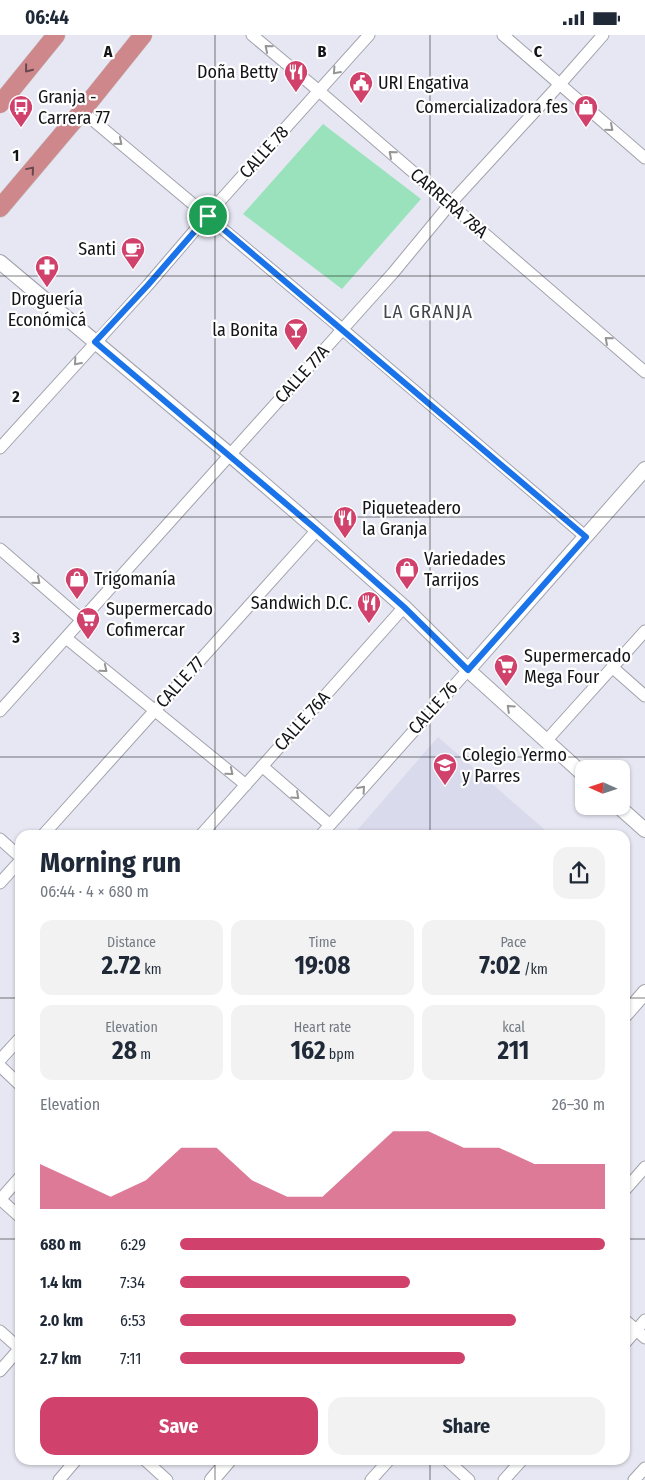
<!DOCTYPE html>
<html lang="en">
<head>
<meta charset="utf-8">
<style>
  :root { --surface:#fff; --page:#f2f2f3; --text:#1f2937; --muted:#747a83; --accent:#d0426c }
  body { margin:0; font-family:"Fira Sans Condensed",sans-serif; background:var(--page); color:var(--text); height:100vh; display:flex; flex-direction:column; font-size:19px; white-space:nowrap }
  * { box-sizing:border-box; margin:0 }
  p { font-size:16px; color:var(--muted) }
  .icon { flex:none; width:28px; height:28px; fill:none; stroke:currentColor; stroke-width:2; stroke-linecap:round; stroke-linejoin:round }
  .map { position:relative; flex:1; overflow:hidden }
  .panel { position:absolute; left:15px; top:795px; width:615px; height:635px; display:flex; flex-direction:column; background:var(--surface); border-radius:15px; box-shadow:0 1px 4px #0004 }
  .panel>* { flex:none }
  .needle { width:32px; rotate:273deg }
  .fabs { position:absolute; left:575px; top:725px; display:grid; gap:10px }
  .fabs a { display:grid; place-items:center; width:55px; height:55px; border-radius:10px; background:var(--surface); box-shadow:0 1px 4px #0004; font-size:25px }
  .pin { position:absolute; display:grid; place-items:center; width:42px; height:42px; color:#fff; margin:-21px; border:2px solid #fff; border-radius:50%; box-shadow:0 1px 5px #0007 }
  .round { display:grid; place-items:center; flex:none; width:52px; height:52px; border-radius:15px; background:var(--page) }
  .headline { display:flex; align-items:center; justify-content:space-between; height:85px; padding:0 25px }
  h1 { font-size:28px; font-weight:700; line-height:38px }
  .metrics { display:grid; grid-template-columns:repeat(3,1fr); gap:8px; height:85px; padding:5px 25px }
  .metrics div { display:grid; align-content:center; border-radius:12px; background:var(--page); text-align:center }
  .metrics b { font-size:25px; font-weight:700 }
  .metrics small { font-size:14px; font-weight:400 }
  .metrics p { font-size:14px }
  .chart { height:140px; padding:10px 25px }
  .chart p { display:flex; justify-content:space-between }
  .chart svg { width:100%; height:90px; margin-top:5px; fill:var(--accent); opacity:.7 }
  .button { display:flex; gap:10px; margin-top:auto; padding:10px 25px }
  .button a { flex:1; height:58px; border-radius:15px; background:var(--accent); color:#fff; font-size:20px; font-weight:700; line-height:58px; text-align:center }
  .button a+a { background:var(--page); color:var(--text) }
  ul { padding:0 25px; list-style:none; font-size:16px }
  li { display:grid; grid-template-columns:80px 60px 1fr; align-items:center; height:38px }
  li i { height:12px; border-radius:6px; background:var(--accent) }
  .status { display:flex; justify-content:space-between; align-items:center; height:35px; padding:0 25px; background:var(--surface); direction:ltr }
  .status svg { height:14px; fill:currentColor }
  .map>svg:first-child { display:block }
  .built { fill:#d9dbed }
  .park { fill:#9ae2bc }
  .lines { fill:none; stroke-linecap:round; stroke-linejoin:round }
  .minor-casing { stroke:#a1a2ac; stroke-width:13 }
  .tertiary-casing { stroke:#a1a2ac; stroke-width:16 }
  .trunk-casing { stroke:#c7c7c8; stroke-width:19 }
  .minor { stroke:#fff; stroke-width:11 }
  .tertiary { stroke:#fff; stroke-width:14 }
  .trunk { stroke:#ce878b; stroke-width:18 }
  .oneway { stroke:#959597 }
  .oneway2 { stroke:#68484c }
  .route-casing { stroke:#fff; stroke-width:10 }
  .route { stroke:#1a73e8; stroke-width:6 }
  .grid { fill:none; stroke:#141418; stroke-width:1; stroke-opacity:0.55 }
  .labels { text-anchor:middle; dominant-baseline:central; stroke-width:4.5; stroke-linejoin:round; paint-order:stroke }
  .poi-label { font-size:18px; fill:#141418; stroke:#fff; text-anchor:start }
  .street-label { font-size:18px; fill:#141418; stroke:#fff }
  .neighbourhood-label { font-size:19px; letter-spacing:1px; fill:#44454d; stroke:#fff }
  .grid-label { font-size:16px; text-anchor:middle; font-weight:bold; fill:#141418; stroke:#fff; stroke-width:4.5; stroke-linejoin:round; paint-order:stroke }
</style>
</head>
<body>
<div class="status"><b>06:44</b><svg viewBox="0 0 49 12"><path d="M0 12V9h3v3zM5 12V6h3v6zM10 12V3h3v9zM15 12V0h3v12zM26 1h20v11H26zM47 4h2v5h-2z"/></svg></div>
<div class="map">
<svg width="645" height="1445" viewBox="0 0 645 1445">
  <rect width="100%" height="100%" fill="#e6e7f2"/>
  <path class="built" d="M438 702 551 800H353Z"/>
  <path class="park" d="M323 89 421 164 342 254 243 179Z"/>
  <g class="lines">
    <g class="minor-casing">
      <path id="minor" d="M252 0 319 56 645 337
        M503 0 645 123
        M82 76 342 294 586 502
        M0 413 148 250 219 167 369 0
        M0 514 82 585
        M66 603 246 750
        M612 632 645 661
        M0 676 393 238 450 169 560 49 603 0
        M546 706 645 596
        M262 731 330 790
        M43 800 317 495
        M201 800 404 572
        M321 800 468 635
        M0 804 20 822
        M0 848 20 826
        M0 1025 20 1003
        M0 1031 20 1050
        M625 1155 645 1132
        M0 1164 20 1182
        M0 1165 20 1142
        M625 1285 645 1303
        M0 1296 20 1314
        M625 1308 645 1285
        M0 1336 20 1313
        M145 1425 167 1445
        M447 1425 469 1445
        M59 1445 76 1425
        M371 1445 389 1425
        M504 1445 522 1425
        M634 1445 645 1433"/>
    </g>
    <g class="tertiary-casing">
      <path id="tertiary" d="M0 227 229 419 317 495 404 572 468 635 584 740
        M468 635 645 434
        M618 771 645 795
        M625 980 645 957
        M212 1445 229 1425"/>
    </g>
    <g class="trunk-casing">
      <path id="trunk" d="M0 69 56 0
        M0 173 82 76 143 0"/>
    </g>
    <use href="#minor" class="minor"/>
    <use href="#tertiary" class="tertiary"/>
    <use href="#trunk" class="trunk"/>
  </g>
  <defs><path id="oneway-chevron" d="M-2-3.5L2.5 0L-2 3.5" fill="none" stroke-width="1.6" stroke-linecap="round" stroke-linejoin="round" transform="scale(1.25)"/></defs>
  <g class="oneway">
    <use href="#oneway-chevron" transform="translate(268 13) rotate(-140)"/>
    <use href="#oneway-chevron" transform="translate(336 36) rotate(132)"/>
    <use href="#oneway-chevron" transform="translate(610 93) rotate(41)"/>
    <use href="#oneway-chevron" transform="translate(119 107) rotate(40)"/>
    <use href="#oneway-chevron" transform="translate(392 119) rotate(-139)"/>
    <use href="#oneway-chevron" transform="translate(608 305) rotate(-139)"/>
    <use href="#oneway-chevron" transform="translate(77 327) rotate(132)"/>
    <use href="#oneway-chevron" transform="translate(37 546) rotate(41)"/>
    <use href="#oneway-chevron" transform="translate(104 634) rotate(39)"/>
    <use href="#oneway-chevron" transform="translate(510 673) rotate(-137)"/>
    <use href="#oneway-chevron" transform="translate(230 737) rotate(39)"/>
    <use href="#oneway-chevron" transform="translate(362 754) rotate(-48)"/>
    <use href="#oneway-chevron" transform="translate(296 761) rotate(42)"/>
  </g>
  <g class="oneway2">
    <use href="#oneway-chevron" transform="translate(28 34) rotate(129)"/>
    <use href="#oneway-chevron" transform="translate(31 135) rotate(-50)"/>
  </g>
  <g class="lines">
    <g class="route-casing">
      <path id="route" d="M208 181 586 502 468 635 404 572 317 495 95 307 148 250Z"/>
    </g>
    <use href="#route" class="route"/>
  </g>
  <path class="grid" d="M215 0V800M430 0V800M0 241H645M0 482H645M0 722H645M0 963H20M625 963H645M0 1204H20M625 1204H645M215 1425V1445M430 1425V1445"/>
  <defs>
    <g id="restaurant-pin" transform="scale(1.25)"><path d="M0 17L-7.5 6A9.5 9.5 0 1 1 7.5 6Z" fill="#d0426c" stroke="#fff"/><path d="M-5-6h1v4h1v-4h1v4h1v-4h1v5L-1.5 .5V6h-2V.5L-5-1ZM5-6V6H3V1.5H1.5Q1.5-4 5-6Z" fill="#fff"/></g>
    <g id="civic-pin" transform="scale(1.25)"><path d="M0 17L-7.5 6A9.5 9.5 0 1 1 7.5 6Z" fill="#d0426c" stroke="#fff"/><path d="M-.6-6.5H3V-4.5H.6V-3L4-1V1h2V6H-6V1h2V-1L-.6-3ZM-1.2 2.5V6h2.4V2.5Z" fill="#fff"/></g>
    <g id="bus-pin" transform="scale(1.25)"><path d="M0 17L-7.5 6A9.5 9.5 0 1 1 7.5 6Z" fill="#d0426c" stroke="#fff"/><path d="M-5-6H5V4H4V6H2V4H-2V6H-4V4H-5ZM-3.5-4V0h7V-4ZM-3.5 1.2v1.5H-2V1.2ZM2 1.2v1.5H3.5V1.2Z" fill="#fff"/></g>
    <g id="shop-pin" transform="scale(1.25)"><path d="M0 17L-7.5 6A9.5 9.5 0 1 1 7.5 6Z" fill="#d0426c" stroke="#fff"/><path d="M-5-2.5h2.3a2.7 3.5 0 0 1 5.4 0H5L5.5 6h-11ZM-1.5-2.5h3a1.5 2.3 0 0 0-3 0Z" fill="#fff"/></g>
    <g id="cafe-pin" transform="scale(1.25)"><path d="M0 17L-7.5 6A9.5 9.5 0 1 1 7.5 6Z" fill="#d0426c" stroke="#fff"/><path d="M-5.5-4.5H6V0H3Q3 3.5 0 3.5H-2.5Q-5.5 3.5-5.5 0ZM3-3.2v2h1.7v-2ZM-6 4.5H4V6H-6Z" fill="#fff"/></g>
    <g id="pharmacy-pin" transform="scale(1.25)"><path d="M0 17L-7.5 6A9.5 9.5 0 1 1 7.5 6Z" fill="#d0426c" stroke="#fff"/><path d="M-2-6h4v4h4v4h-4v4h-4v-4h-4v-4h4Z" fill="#fff"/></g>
    <g id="bar-pin" transform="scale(1.25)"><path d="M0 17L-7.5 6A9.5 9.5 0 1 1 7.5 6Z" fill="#d0426c" stroke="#fff"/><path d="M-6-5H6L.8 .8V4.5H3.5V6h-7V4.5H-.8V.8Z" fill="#fff"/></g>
    <g id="supermarket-pin" transform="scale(1.25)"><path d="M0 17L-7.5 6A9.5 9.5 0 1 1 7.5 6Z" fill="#d0426c" stroke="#fff"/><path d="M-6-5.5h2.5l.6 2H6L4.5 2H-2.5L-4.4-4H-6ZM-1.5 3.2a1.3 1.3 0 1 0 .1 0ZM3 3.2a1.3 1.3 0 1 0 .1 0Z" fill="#fff"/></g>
    <g id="school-pin" transform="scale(1.25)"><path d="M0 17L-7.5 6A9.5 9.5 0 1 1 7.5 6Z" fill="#d0426c" stroke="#fff"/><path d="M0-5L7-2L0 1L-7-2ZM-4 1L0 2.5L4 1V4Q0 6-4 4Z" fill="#fff"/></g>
  </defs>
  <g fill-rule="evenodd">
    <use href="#restaurant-pin" x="296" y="37"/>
    <use href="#civic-pin" x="361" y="48"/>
    <use href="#bus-pin" x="21" y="72"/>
    <use href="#shop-pin" x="586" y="72"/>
    <use href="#cafe-pin" x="133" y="214"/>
    <use href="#pharmacy-pin" x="47" y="232"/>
    <use href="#bar-pin" x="296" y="295"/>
    <use href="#restaurant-pin" x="345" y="483"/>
    <use href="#shop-pin" x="407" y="534"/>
    <use href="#shop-pin" x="77" y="544"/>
    <use href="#restaurant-pin" x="369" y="568"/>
    <use href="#supermarket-pin" x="88" y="584"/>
    <use href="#supermarket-pin" x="506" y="631"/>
    <use href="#school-pin" x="445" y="730"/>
  </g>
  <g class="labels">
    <g class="poi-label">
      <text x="278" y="37" text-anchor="end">Doña Betty</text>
      <text x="378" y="48">URI Engativa</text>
      <text x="38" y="62">Granja -<tspan x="38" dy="21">Carrera 77</tspan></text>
      <text x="568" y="72" text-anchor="end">Comercializadora fes</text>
      <text x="116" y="214" text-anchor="end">Santi</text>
      <text x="47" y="264" text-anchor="middle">Droguería<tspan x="47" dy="21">Económicá</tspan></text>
      <text x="278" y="295" text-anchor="end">la Bonita</text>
      <text x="362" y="473">Piqueteadero<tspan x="362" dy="21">la Granja</tspan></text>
      <text x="424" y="524">Variedades<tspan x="424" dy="21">Tarrijos</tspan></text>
      <text x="94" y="544">Trigomanía</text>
      <text x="352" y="568" text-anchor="end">Sandwich D.C.</text>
      <text x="106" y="574">Supermercado<tspan x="106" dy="21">Cofimercar</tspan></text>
      <text x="524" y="621">Supermercado<tspan x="524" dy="21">Mega Four</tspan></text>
      <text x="462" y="720">Colegio Yermo<tspan x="462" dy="21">y Parres</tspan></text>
    </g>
    <g class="street-label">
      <text transform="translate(264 117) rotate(-48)">CALLE 78</text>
      <text transform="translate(449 168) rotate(41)">CARRERA 78A</text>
      <text transform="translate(302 339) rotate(-48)">CALLE 77A</text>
      <text transform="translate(180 647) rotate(-48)">CALLE 77</text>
      <text transform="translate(433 673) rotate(-48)">CALLE 76</text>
      <text transform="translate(302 686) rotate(-48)">CALLE 76A</text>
    </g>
    <g class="neighbourhood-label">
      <text x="428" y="276">LA GRANJA</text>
    </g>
  </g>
  <g class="grid-label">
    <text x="108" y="22">A</text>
    <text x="322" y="22">B</text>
    <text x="538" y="22">C</text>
    <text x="16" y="126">1</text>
    <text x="16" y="367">2</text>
    <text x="16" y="608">3</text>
  </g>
</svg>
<div class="fabs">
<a><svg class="needle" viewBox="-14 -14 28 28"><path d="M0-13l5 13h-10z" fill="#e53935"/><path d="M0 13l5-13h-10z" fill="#747a83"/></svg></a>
</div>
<div class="pin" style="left:208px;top:181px;background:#1e9e55"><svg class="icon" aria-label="arrive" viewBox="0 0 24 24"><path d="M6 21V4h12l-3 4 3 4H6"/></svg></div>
<section class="panel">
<div class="headline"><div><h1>Morning run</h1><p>06:44 · 4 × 680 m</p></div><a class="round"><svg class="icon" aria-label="share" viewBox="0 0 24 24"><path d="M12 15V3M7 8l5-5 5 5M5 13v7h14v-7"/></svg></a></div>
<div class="metrics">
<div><p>Distance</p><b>2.72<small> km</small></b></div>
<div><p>Time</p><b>19:08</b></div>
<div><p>Pace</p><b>7:02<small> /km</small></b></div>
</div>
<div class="metrics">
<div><p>Elevation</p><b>28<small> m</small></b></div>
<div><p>Heart rate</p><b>162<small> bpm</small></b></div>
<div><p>kcal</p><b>211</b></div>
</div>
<div class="chart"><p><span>Elevation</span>26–30 m</p>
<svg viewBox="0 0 160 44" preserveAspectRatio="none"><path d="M0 44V22L10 30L20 38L30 30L40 14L50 14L60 30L70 38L80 38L90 22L100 6L110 6L120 14L130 14L140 22L150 22L160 22V44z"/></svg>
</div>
<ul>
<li><b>680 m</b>6:29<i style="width:100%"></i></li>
<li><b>1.4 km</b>7:34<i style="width:54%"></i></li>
<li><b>2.0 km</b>6:53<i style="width:79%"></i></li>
<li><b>2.7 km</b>7:11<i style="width:67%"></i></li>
</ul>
<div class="button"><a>Save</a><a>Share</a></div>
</section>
</div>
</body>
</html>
